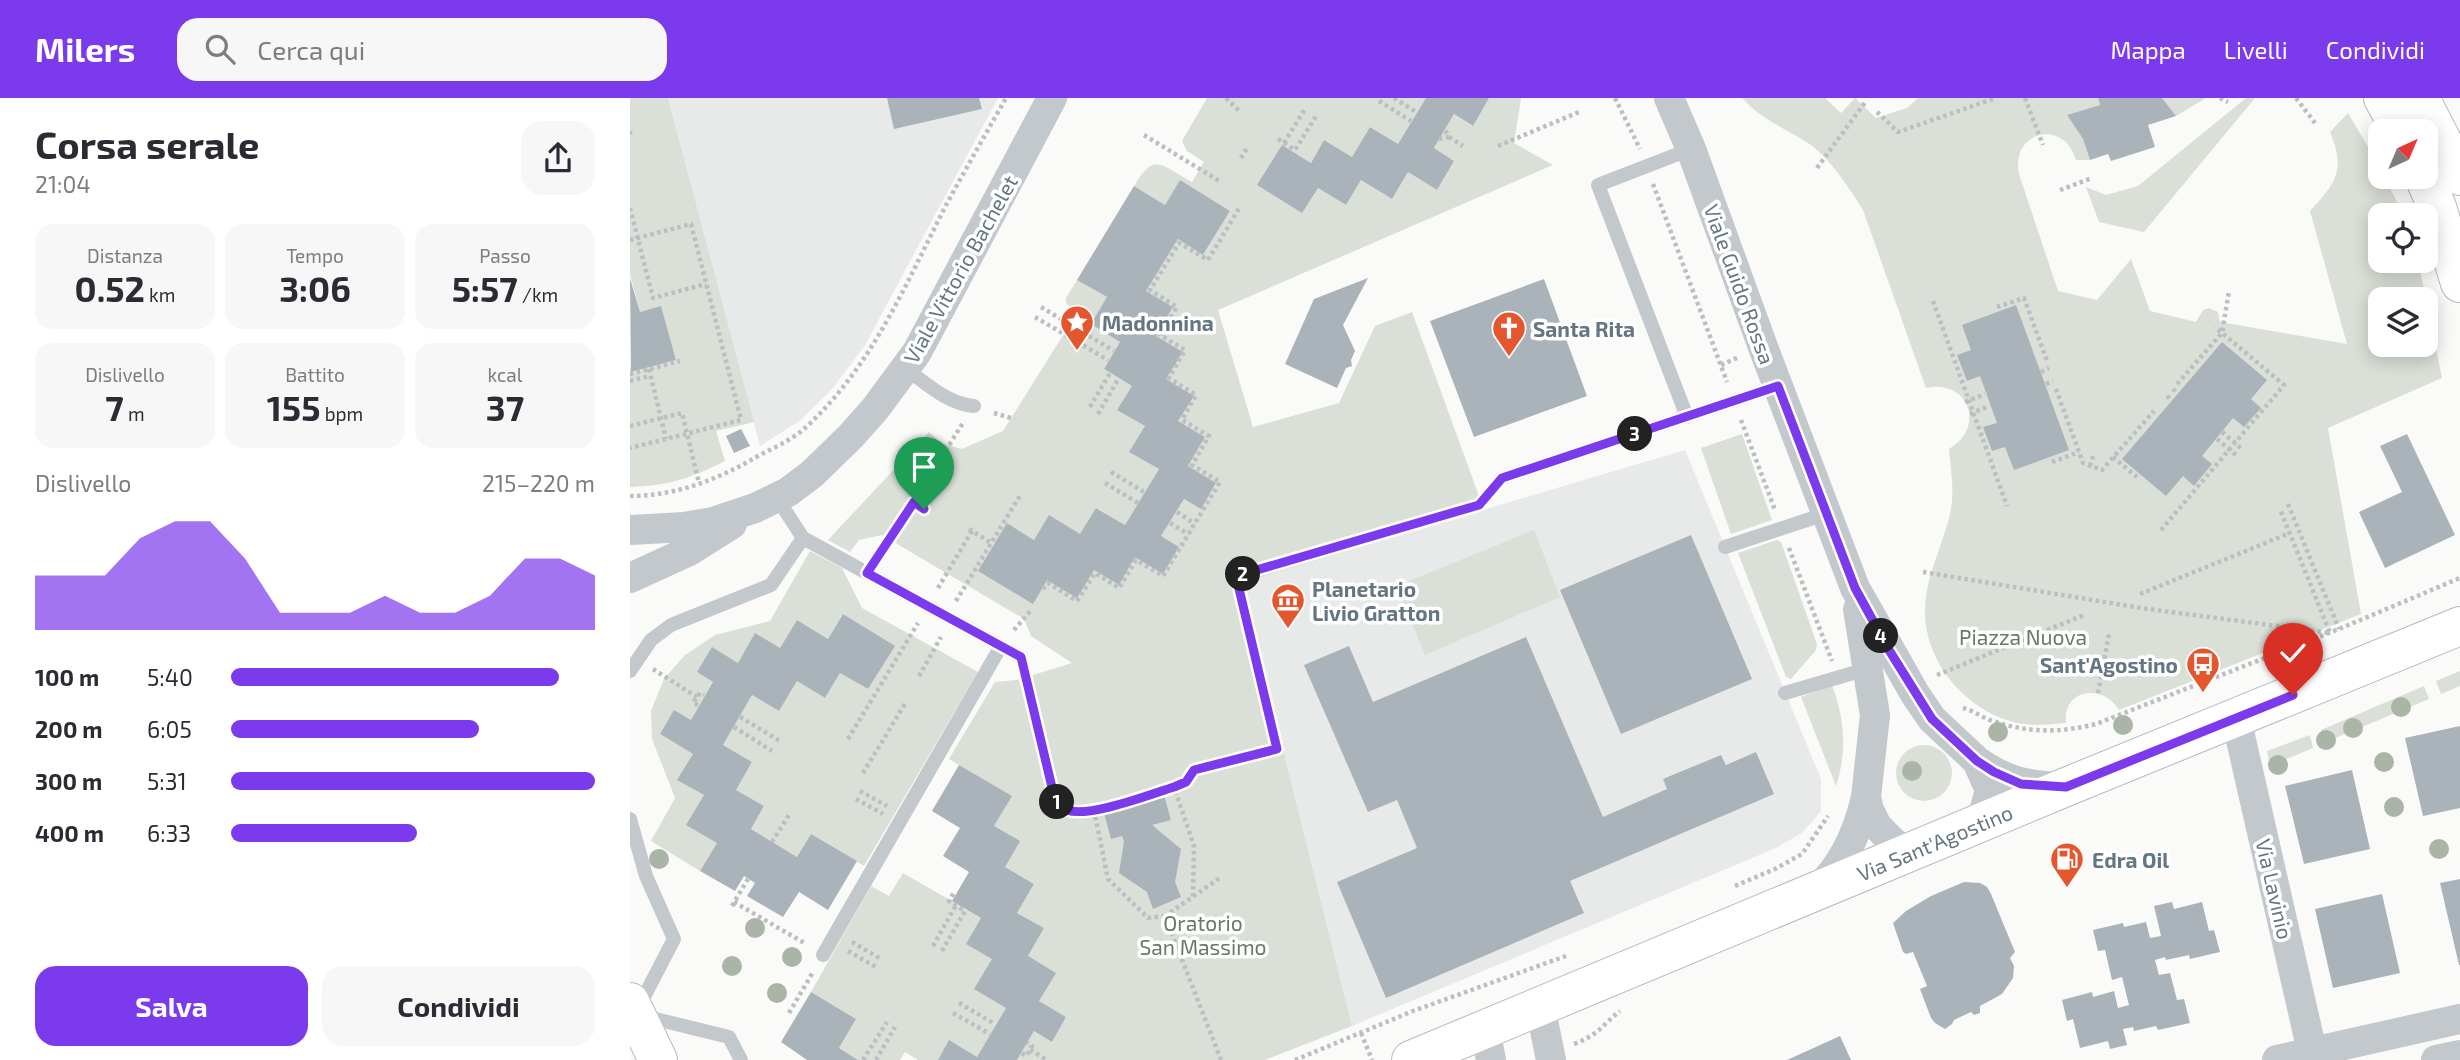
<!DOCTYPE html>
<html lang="it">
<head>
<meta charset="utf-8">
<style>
  :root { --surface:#fff; --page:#f7f7f7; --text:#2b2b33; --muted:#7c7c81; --accent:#7c3aed }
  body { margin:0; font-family:"Exo 2",sans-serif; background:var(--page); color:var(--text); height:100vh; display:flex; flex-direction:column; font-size:26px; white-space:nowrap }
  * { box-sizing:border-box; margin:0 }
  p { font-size:23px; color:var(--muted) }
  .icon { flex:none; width:38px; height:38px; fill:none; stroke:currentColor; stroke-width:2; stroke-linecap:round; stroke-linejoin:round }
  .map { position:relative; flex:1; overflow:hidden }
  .details { display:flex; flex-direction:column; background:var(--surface); width:630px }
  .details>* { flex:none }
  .needle { width:46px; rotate:44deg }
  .tools { position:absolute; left:1738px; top:21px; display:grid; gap:14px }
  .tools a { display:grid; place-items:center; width:70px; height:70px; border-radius:14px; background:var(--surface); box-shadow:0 4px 18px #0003; font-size:35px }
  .pin { position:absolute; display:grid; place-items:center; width:60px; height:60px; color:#fff; margin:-72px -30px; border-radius:50% 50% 50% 0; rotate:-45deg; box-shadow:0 0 7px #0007 }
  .pin .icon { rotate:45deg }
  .km { position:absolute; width:35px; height:35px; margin:-18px; border-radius:50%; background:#222; color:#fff; font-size:19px; line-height:35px; text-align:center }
  .round { display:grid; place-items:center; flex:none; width:74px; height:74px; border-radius:21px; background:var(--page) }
  .summary { display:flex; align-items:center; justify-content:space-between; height:119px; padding:0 35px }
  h1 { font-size:38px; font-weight:700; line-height:52px }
  .stats { display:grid; grid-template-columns:repeat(3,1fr); gap:10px; height:119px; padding:7px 35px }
  .stats div { display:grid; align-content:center; border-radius:18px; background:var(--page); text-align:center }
  .stats b { font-size:35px; font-weight:700 }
  .stats small { font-size:19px; font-weight:400 }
  .stats p { font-size:19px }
  .chart { height:196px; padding:14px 35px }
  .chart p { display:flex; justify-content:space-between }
  .chart svg { width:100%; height:126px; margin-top:7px; fill:var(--accent); opacity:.7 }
  .cta { display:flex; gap:14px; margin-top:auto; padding:14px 35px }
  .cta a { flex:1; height:80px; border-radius:21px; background:var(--accent); color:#fff; font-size:28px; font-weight:700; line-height:80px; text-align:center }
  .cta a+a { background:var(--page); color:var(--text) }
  ul { padding:0 35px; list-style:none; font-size:23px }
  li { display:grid; grid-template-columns:112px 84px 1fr; align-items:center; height:52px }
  li i { height:18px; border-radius:9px; background:var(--accent) }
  header { display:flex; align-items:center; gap:42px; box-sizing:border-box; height:98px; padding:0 35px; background:var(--accent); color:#fff }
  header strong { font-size:33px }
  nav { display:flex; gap:38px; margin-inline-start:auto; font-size:24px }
  .search { width:490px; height:63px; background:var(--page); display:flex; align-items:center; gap:18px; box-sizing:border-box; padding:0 24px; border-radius:21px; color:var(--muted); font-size:26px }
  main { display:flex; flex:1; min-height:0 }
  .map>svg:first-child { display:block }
  .built { fill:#e8e9e9 }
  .green { fill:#dadfd7; fill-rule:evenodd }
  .building { fill:#aab3b9 }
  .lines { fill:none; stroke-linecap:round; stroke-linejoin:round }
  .secondary-casing { stroke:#b3babf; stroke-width:40 }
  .path { stroke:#bbbfc2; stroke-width:4.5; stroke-dasharray:3.5 3.5; stroke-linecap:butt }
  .lane { stroke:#c3c8cc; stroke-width:14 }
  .street { stroke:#c3c8cc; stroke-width:30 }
  .secondary { stroke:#fff; stroke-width:38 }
  .tree { fill:#aab4a7 }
  .route-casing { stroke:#fff; stroke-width:14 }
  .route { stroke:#7c3aed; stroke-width:9 }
  .labels { text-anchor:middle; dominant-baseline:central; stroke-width:7; stroke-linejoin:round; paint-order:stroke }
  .street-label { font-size:21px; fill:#657683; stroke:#fff }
  .poi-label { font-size:21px; font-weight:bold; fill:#657683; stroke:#fff; text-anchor:start }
  .park-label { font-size:21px; fill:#687a64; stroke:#fff }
</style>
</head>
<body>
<header>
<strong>Milers</strong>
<div class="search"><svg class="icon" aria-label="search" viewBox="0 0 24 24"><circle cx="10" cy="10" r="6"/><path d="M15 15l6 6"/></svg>Cerca qui</div>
<nav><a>Mappa</a><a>Livelli</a><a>Condividi</a></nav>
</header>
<main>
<section class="details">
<div class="summary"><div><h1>Corsa serale</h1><p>21:04</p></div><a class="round"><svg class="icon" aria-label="share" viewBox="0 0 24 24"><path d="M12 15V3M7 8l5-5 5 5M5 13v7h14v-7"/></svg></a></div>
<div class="stats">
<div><p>Distanza</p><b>0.52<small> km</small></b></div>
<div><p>Tempo</p><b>3:06</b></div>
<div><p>Passo</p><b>5:57<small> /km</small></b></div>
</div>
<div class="stats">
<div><p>Dislivello</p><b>7<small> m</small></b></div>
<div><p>Battito</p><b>155<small> bpm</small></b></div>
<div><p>kcal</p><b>37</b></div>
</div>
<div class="chart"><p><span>Dislivello</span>215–220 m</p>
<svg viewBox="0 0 160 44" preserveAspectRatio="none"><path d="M0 44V25L10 25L20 25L30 12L40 6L50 6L60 19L70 38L80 38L90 38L100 32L110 38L120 38L130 32L140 19L150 19L160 25V44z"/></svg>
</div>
<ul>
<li><b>100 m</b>5:40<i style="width:90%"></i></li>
<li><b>200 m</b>6:05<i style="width:68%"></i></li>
<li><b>300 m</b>5:31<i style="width:100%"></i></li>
<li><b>400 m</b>6:33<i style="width:51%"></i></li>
</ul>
<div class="cta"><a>Salva</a><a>Condividi</a></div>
</section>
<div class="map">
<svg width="1830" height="962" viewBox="0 0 1830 962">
  <rect width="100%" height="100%" fill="#fafaf8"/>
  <path class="built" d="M38 0H368L234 249 202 291 171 322 130 348Z
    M1055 352 1191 681V713L1172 735 1146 750 722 928 610 484Z"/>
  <path class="green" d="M0 0H38L124 324 86 333 95 363C59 381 40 387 0 389V269L2 274 46 262 31 209 10 214 0 176Z
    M577 0H796L768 46 740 29 722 59 694 42 681 65 652 47 688 90 716 107 731 82 762 101 778 74 807 92 824 63 804 50 824 16 842 28 859 0H891L884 45 923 67 588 212 623 329 709 305 745 228 782 214 854 412 611 485 722 928 635 962H387L404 933 422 944 436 919 409 903 398 858 414 830 387 815 404 786 375 769 364 728 381 698 319 661 365 584 387 582 442 565 401 538 394 521 252 437 229 442 220 454 198 442 299 334 311 345 332 351 373 333 447 215 436 205V200L447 182 477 199 490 244 474 271 502 288 488 312 515 328 500 354 529 371 495 427 467 410 450 436 404 442 377 425 417 482 464 472 489 487 505 459 531 438 554 401 571 410 586 386 558 368 575 339 548 323 563 298 536 281 553 254 526 238 543 209 516 193 548 141 574 156 600 113 550 83 535 107 504 88C525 52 533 69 562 84L574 64 557 53 552 43Z
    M1112 0H1195L1211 15 1225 0 1246 20 1277 10 1288 0H1468L1470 7 1437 17 1453 41 1460 62H1446C1434 20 1380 33 1389 76L1428 193 1467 202 1501 161 1520 213 1566 224 1573 212 1579 210 1588 214 1590 224 1717 246 1680 113C1706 85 1716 72 1700 34L1718 15 1748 66 1750 79H1754L1774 117H1750V163H1788L1812 280 1698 330 1731 516 1489 612C1473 585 1432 591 1436 625 1423 626 1407 628 1393 626 1335 616 1287 558 1296 498 1300 470 1314 443 1320 416 1325 395 1321 373 1319 351 1357 329 1338 280 1296 290L1233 112C1219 90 1202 63 1181 47 1156 30 1134 24 1112 0ZM1750 201H1796V247H1750Z
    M1532 0H1576L1546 18Z
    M1616 0H1625L1514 134 1469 124 1456 89 1476 97 1508 88Z
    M1112 336 1142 422 1101 436 1071 350Z
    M904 432 930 499 795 557 767 488Z
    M1147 442 1151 444 1187 546 1186 552 1161 581 1156 579 1108 455Z
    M180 453 212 470 232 510 348 574 234 768 181 736 167 759 121 731 134 708 106 692 122 664 93 647 122 597 149 613 167 583 195 600 210 575 238 591 264 548 213 516 198 541 167 522 150 550 125 536 108 565 82 550 67 574 83 584 61 622 44 613 30 636 63 656 48 682 74 697 57 727 87 745 70 773 21 743 45 700 22 641 21 613 34 581 54 558 85 537 140 523Z
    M1830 573V588L1811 596 1806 583Z
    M1202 587C1215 621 1217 654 1206 688L1171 599Z
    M1794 588 1799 601 1696 644 1691 632Z
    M1680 637 1683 650 1640 668 1637 653Z
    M1266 675a28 28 0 1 1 56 0a28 28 0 1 1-56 0Z
    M273 775 351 820 376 910 347 959 319 943 308 962H288L275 954 270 962H228L209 950 226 921 181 894 241 788 259 798Z"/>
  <path class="building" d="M257 0H349L352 11 264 31Z
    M796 0H859L843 28 824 16 804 50 824 63 807 92 778 74 762 101 731 82 716 107 688 90 672 115 627 87 652 47 681 65 694 42 722 59 740 29 768 46Z
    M1468 0H1532L1546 18 1518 27 1525 49 1481 63 1478 56 1460 62 1453 41 1437 17 1470 7Z
    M550 82 600 113 573 157 548 141 516 193 543 209 526 238 553 254 536 281 564 298 548 323 575 339 558 368 586 385 571 411 554 401 531 438 549 449 533 476 505 459 489 487 464 472 447 500 417 482 403 506 348 473 377 425 404 442 419 417 450 436 466 410 495 427 529 371 499 354 515 328 487 312 502 288 474 271 490 244 461 226 477 199 447 182 504 88 535 107Z
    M0 180 10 214 31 208 46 262 1 274Z
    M738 180 713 227 725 253 721 262 722 268 716 270 707 290 655 266 684 201Z
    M914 181 957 298 844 339 800 223Z
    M1386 207 1439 352 1384 372 1375 349 1362 353 1353 329 1367 325 1350 278 1337 283 1327 257 1341 252 1332 227Z
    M1592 244 1637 282 1621 301 1631 310 1614 329 1603 320 1572 358 1582 366 1564 388 1553 378 1536 398 1492 361Z
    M111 331 120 348 104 355 96 338Z
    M1777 336 1825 437 1755 470 1729 414 1772 394 1750 348Z
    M1061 437 1122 581 991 636 930 492Z
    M213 516 265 548 238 591 210 575 195 600 167 583 149 613 122 597 93 647 122 664 106 692 134 708 121 731 167 759 181 736 227 763 198 812 169 794 153 819 117 798 125 785 114 778 105 793 70 773 87 745 56 727 74 697 47 682 63 656 30 636 44 612 61 622 83 584 67 574 82 549 108 565 125 535 150 550 167 522 198 541Z
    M896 539 973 719 1037 691 1033 681 1091 657 1096 667 1126 654 1144 696 940 783 954 815 756 900 707 784 787 750 767 702 738 714 674 567 719 548 743 604Z
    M1830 628V710L1793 718 1775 640Z
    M329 667 382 698 364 728 390 743 375 769 404 786 387 815 414 830 398 858 426 875 409 903 436 919 422 944 404 933 387 962H308L319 942 347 959 376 910 344 891 362 861 336 846 351 820 322 803 339 774 313 758 330 730 302 713Z
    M1722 672 1740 751 1674 766 1655 688Z
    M534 697 541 722 522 727 551 751 545 784 551 799 523 811 517 794 489 775 494 743 492 738 481 741 474 715Z
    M1830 781V867H1829L1810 785Z
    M1334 784 1350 785 1357 789 1361 796 1385 854 1380 860 1384 868 1383 880 1372 896 1350 908V915L1344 917 1341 914 1324 922 1322 926 1315 931 1305 925 1301 920 1290 891 1297 888 1283 854 1276 856 1273 854 1263 825 1276 813 1301 798Z
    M1752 796 1770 875 1703 890 1685 811Z
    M1542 804 1544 811 1572 804 1579 833 1584 832 1590 854 1560 861 1559 857 1536 862 1535 859 1525 862 1529 877 1540 875 1547 902 1554 901 1560 925 1528 932 1526 928 1504 933 1503 929 1493 931 1497 947 1480 951 1478 943 1450 950 1443 921 1437 923 1432 902 1462 894 1463 899 1484 893 1488 910 1499 907 1492 879 1482 882 1475 852 1468 853 1463 832 1493 825 1494 829 1516 824 1520 840 1531 838 1524 808Z
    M181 894 226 921 209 950 228 962H177L151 944Z
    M1210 938 1221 962H1157Z"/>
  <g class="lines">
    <g class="secondary-casing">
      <g id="secondary">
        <path d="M1753 0 1771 33"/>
        <path d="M1790 0 1830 78"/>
        <path d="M1794 79 1807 109 1830 185"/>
        <path d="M0 904 28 962"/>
        <path id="s1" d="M781 962 1436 689 1830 528"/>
      </g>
    </g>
    <path class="path" d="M596 0 611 15
      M764 0 786 14
      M985 0 1010 51
      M1395 0 1413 47
      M1590 0 1598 4
      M1666 0 1685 25
      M749 3 781 23
      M1247 14 1268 34 1366 0
      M0 33V38
      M514 37 591 84
      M819 39 833 48
      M648 41 665 52 686 18
      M809 41 819 39 815 32
      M654 45 675 11
      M868 48 949 14
      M611 60 617 50
      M1187 70 1236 3
      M1023 86 1097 284
      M1430 92 1462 80
      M0 110 23 200 76 186
      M0 142 61 126 111 322 0 350
      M1303 203 1377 408
      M411 209 484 253
      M1367 209 1394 200 1417 263
      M405 219 478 262
      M1091 267 1109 259
      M19 271 36 341
      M1411 274 1419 270
      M0 276 50 263
      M0 283 20 278
      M1416 286 1423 283
      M1547 286 1592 235 1599 193
      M1426 291 1453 365 1472 372 1524 313
      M1543 291 1547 295
      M1537 298 1541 302
      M1335 304 1355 296
      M460 309 480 275
      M364 315 384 321
      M468 316 489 280
      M1340 316 1359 308
      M1111 322 1145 412
      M0 328 52 315 69 385
      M1592 334 1612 351
      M1587 341 1606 357
      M1483 359 1507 379
      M1422 364 1449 354
      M1460 368 1463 358
      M481 374 514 394
      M475 385 508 405
      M0 398C43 398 84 383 121 362 138 352 161 343 175 330 241 270 275 188 314 111 334 74 355 37 376 0
      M283 404 294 411
      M1658 406 1709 531
      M547 414 565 426
      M540 425 558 436
      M339 431 361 445
      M1531 432 1654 287 1585 229
      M1159 450 1202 563
      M248 459 333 325
      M1293 474 1511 510 1700 535 1650 411
      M308 490 342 433
      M413 491 418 485 447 503 465 475 489 490 506 462 533 478 590 384 562 367 579 338 552 322 566 297 539 280 555 252 530 237 547 209 520 192 549 145 578 162 610 109
      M1510 496 1660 435
      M326 503 391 396
      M384 532 402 511
      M23 571 67 599
      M394 577 425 702 435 712H464
      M1307 577 1454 517
      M289 578 311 539
      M1468 595 1479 536
      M68 607 63 605 70 595 74 597
      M1333 610C1343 612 1352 620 1363 623 1398 635 1430 635 1466 626L1709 531 1830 480
      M110 619 150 643
      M104 629 142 653
      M218 641 288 525
      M233 675 276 604
      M544 689 556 684 564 672 647 651 606 478 849 407 859 395
      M230 693 257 708
      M226 701 253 716
      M142 744 159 717
      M1105 788 1145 771 1172 756 1198 718
      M104 804 176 846
      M102 808 118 781
      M535 818 518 820 478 781 464 712 544 689 564 748 563 799
      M222 844 251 861
      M303 848 326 807
      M218 853 246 869
      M312 853 335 813 319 803 325 793
      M329 905 365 926
      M159 915 183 874
      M323 915 360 936
      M731 935 742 962
      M944 946C970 936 971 928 990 913
      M400 952 417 962
      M392 955 396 958 402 948 397 945
      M233 962 257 924
      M246 962 265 929
      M591 962 535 818 591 779
      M665 962 783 913 936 858"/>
    <path class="lane" d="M276 271C297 286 318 306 344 308
      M1057 319 968 87 1061 51
      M872 380 1148 288
      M147 400 173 440 391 559
      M1095 449 1198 415
      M0 573 21 542 41 527 141 487 173 440
      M1155 595 1237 571
      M0 721 16 778 44 841 5 916 99 939 111 962
      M193 857 371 548"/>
    <path class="street" d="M1039 0 1061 51 1133 249 1225 490 1285 596 1302 621 1347 663 1360 692 1351 724
      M0 432 54 429 83 424 125 410 158 394 182 376 221 338 245 311 287 254 422 0
      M0 480 59 453 102 426
      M1228 511 1245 617 1236 699 1239 712 1247 728 1267 748 1276 752 1290 750
      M1606 620 1684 962
      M1347 663C1376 683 1396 688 1432 689
      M1186 792C1214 767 1228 734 1236 699
      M910 908 921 962
      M855 931 861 962
      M1647 962 1830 921
      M1806 962 1830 957"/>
    <use href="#secondary" class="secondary"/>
  </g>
  <g class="tree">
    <circle cx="1771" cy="609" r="10"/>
    <circle cx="1493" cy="627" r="10"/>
    <circle cx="1723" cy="630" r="10"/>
    <circle cx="1368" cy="634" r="10"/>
    <circle cx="1696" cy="642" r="10"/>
    <circle cx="1754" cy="664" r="10"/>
    <circle cx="1648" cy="667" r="10"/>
    <circle cx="1282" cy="673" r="10"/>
    <circle cx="1764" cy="709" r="10"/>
    <circle cx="1809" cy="751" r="10"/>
    <circle cx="29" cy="761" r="10"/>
    <circle cx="125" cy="830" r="10"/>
    <circle cx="162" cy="859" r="10"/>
    <circle cx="102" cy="868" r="10"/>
    <circle cx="147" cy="895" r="10"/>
  </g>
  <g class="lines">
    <g class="route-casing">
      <path id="route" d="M294 411 284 404 237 475 391 559 425 702C428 706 432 710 437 712 459 720 521 696 544 689L556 684 564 672 647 651 606 478 849 407 872 380 1148 288 1225 490 1259 552 1302 621 1347 663 1364 674 1391 686 1436 689 1663 597"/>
    </g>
    <use href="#route" class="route"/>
  </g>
  <defs>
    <g id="sight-pin" transform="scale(1.75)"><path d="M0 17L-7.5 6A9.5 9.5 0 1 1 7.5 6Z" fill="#e4572e" stroke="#fff"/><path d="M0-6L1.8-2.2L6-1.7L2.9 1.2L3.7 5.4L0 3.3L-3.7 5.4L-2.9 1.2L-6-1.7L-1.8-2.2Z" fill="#fff"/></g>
    <g id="church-pin" transform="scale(1.75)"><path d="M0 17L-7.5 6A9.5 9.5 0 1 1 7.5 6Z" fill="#e4572e" stroke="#fff"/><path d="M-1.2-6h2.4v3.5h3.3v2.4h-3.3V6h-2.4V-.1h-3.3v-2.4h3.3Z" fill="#fff"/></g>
    <g id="museum-pin" transform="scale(1.75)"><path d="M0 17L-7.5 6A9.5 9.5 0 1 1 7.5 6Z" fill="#e4572e" stroke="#fff"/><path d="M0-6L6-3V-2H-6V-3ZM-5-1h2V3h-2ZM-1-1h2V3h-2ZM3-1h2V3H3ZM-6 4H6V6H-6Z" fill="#fff"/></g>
    <g id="bus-pin" transform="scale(1.75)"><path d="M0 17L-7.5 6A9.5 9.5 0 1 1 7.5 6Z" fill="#e4572e" stroke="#fff"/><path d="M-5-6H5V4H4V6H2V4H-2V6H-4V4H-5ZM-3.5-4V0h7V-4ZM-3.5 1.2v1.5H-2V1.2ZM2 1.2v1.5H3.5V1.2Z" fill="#fff"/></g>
    <g id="fuel-pin" transform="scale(1.75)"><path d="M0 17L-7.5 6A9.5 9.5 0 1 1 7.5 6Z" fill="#e4572e" stroke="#fff"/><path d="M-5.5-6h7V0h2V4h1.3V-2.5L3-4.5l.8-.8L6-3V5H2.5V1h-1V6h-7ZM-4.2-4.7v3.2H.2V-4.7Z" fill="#fff"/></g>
  </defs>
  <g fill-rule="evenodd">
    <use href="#sight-pin" x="447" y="224"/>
    <use href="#church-pin" x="879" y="230"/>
    <use href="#museum-pin" x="658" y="502"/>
    <use href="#bus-pin" x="1573" y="566"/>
    <use href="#fuel-pin" x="1437" y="761"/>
  </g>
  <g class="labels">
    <g class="street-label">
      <text transform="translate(330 171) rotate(-61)">Viale Vittorio Bachelet</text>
      <text transform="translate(1110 186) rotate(70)">Viale Guido Rossa</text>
      <text stroke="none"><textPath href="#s1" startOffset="567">Via Sant'Agostino</textPath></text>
      <text transform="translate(1645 791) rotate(77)">Via Lavinio</text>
    </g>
    <g class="poi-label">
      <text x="472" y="224">Madonnina</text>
      <text x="903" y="230">Santa Rita</text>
      <text x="682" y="490">Planetario<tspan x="682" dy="24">Livio Gratton</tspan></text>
      <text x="1548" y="566" text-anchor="end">Sant'Agostino</text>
      <text x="1462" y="761">Edra Oil</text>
    </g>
    <g class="park-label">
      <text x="1393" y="538">Piazza Nuova</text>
      <text x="573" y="824">Oratorio<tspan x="573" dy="24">San Massimo</tspan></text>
    </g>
  </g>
</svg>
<div class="tools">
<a><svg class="needle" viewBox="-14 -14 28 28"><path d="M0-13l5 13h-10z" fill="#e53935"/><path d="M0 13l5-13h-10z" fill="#7c7c81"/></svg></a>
<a><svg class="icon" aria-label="locate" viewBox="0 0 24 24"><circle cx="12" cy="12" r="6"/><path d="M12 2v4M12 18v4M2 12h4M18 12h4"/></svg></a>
<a><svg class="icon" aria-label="layers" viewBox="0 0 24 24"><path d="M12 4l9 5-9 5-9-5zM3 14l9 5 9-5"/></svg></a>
</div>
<div class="pin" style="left:294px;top:411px;background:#1e9e55"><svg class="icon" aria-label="arrive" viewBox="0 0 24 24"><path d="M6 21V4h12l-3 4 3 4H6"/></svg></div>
<div class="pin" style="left:1663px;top:597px;background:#d93025"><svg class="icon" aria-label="check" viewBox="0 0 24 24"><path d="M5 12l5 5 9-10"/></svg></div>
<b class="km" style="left:427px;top:704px">1</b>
<b class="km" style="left:613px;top:476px">2</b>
<b class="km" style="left:1005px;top:336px">3</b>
<b class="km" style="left:1251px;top:538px">4</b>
</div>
</main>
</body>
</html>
